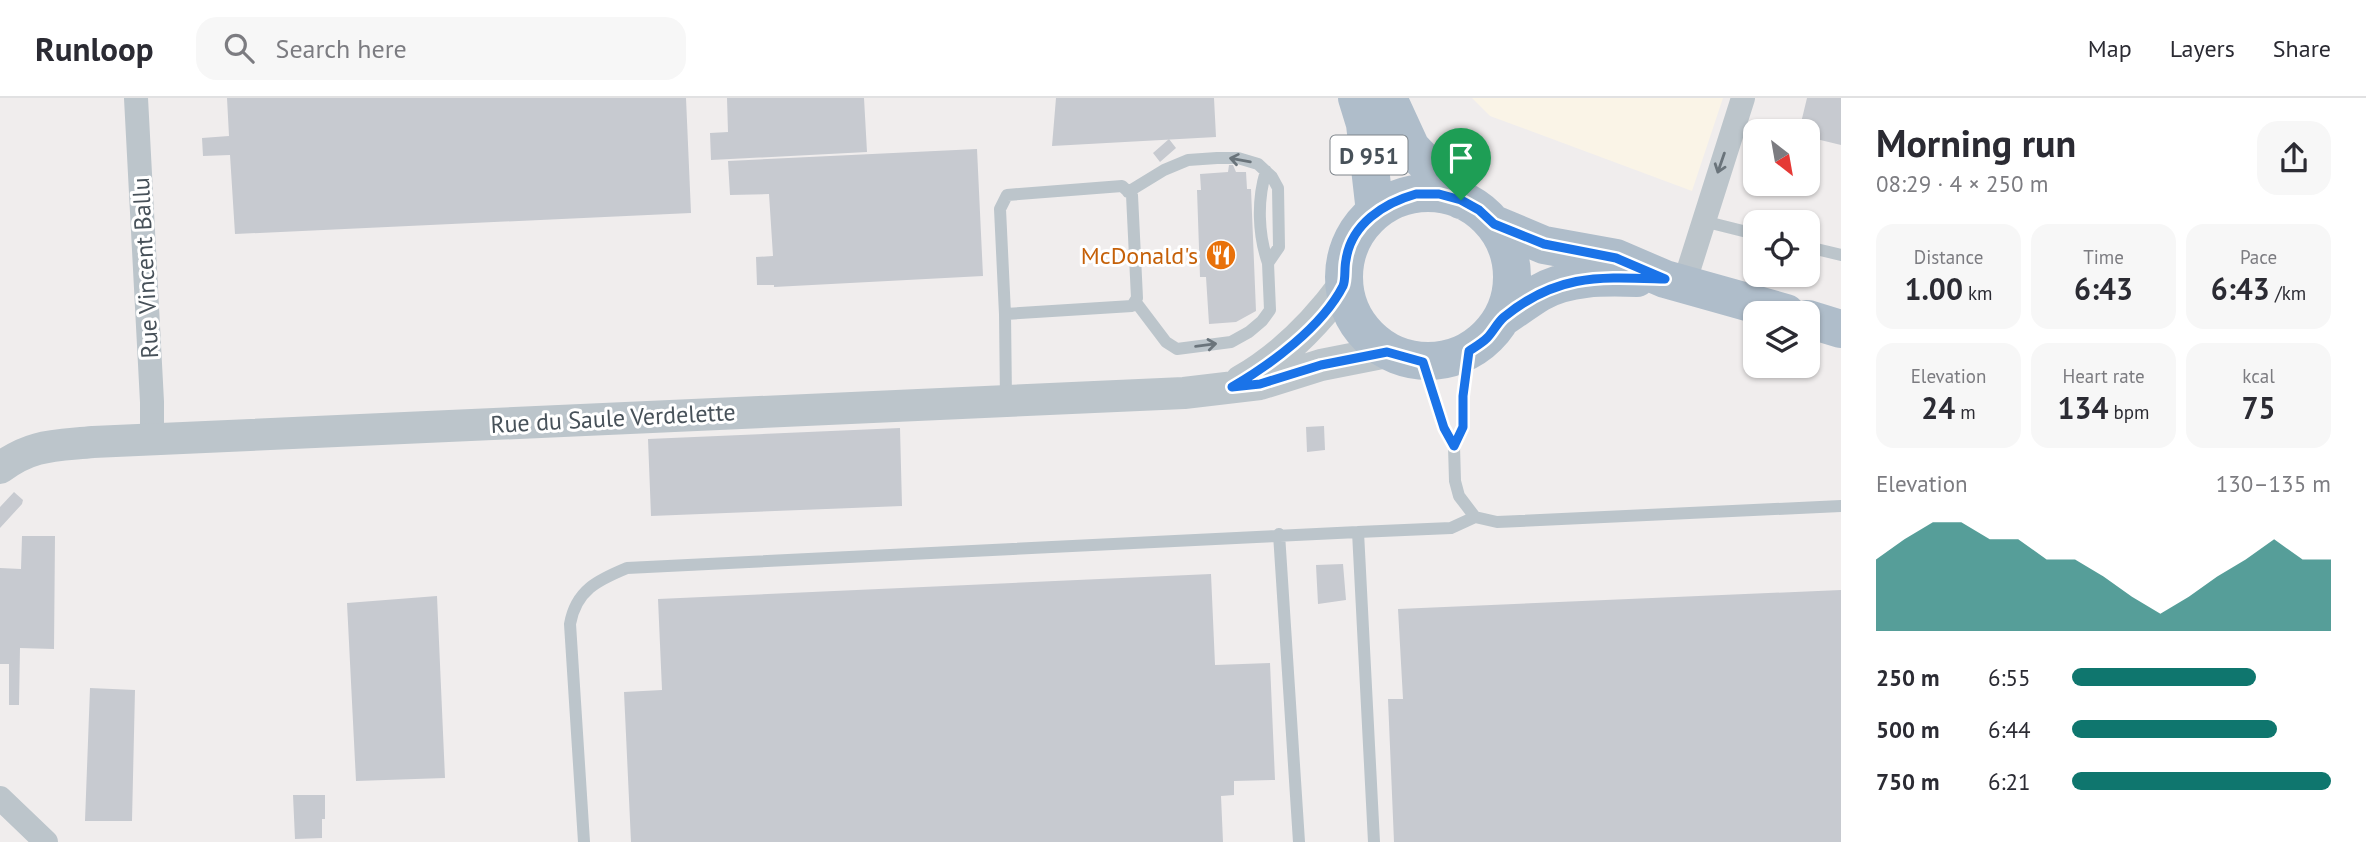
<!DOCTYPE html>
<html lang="en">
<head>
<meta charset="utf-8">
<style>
  :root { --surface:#fff; --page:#f7f7f7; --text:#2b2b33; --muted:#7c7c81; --line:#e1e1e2; --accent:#0f766e }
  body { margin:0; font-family:"PT Sans",sans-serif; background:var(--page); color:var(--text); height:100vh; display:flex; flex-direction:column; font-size:26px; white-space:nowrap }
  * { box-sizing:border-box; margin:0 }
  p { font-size:23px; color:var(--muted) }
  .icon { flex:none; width:38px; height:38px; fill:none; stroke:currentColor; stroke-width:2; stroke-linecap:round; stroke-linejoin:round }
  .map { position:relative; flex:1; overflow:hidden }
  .side { display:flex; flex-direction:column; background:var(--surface); width:525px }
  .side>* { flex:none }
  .needle { width:46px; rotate:149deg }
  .fabs { position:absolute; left:1743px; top:21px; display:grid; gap:14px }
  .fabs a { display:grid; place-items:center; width:77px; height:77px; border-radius:14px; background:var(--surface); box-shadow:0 2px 5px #0004; font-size:35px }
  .pin { position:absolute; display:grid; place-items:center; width:60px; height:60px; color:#fff; margin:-72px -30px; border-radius:50% 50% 50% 0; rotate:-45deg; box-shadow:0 0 7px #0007 }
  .pin .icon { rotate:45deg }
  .round { display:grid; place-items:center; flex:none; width:74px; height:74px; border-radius:21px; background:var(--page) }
  .summary { display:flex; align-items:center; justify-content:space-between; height:119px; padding:0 35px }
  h1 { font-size:38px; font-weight:800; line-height:52px }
  .figures { display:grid; grid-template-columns:repeat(3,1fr); gap:10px; height:119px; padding:7px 35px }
  .figures div { display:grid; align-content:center; border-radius:18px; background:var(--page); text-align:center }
  .figures b { font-size:30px; font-weight:800 }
  .figures small { font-size:19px; font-weight:400 }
  .figures p { font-size:19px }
  .chart { height:196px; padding:14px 35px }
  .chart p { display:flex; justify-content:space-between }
  .chart svg { width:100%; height:126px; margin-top:7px; fill:var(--accent); opacity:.7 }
  ul { padding:0 35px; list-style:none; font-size:23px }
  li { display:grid; grid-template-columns:112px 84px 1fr; align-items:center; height:52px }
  li i { height:18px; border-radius:9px; background:var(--accent) }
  header { display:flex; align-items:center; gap:42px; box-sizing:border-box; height:98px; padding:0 35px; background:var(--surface); border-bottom:2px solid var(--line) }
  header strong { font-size:33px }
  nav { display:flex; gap:38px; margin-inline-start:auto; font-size:24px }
  .search { width:490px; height:63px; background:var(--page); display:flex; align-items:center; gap:18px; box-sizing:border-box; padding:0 24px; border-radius:21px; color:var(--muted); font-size:26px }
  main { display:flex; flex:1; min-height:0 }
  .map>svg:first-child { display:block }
  .commercial { fill:#faf4e7 }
  .building { fill:#c7cad0 }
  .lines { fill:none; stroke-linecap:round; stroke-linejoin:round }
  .service { stroke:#bcc5cb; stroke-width:12 }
  .minor { stroke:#bcc5cb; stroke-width:24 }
  .tertiary { stroke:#bcc5cb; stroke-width:32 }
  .primary { stroke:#afbdca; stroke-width:38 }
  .oneway { stroke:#6a747b }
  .route-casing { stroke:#fff; stroke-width:14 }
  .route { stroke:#1a73e8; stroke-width:9 }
  .labels { text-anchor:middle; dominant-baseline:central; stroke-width:6; stroke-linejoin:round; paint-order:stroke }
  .shield { fill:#fff; stroke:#7e858b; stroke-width:2 }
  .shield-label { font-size:23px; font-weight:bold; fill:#475159 }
  .food-label { font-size:24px; fill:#c56008; stroke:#fff; text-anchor:end }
  .street-label { font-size:24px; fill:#475159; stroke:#fff }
</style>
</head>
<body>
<header>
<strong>Runloop</strong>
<div class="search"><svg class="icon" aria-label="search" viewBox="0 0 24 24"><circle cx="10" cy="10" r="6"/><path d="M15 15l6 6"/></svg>Search here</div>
<nav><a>Map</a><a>Layers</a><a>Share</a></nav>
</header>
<main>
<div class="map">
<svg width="1841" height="744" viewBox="0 0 1841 744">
  <rect width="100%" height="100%" fill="#f0eded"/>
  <path class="commercial" d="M1472 0H1723L1692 93 1490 18Z"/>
  <path class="building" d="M227 0H686L691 115 235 136 230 57 203 58 202 40 229 38Z
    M727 0H864L867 54 711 62 710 35 728 34Z
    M1056 0H1214L1216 39 1052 48Z
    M1807 0H1841V47L1808 39V33H1799Z
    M1169 41 1176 50 1160 64 1153 55Z
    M977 51 983 178 774 189V187H757L756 159 773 158 769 96 730 97 728 63Z
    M1229 67H1233L1236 74H1246L1247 91H1251L1256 213 1236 224 1209 226 1206 179H1200L1197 92H1201L1200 76 1228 74Z
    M1324 328 1325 352 1307 354 1306 329Z
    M900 330 902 408 651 418 648 341Z
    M14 394 23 402 22 406 0 430V409Z
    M22 438H55L54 551 20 550 19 607H9V566H0V470L21 471Z
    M1343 466 1346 502 1318 506 1316 467Z
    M1211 476 1215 567 1270 565 1275 682 1234 683V697L1221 698 1223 744H631L624 594 662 592 658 501Z
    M1841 492V744H1394L1388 601H1403L1398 511Z
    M437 498 445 680 356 683 347 505Z
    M90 590 135 592 132 723H85Z
    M293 697H325V721H322V740L295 741Z"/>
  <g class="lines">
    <path class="service" d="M1266 73C1257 102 1258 136 1268 165
      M1128 94 1164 72 1188 62 1217 60H1238L1258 66 1272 79 1278 90 1279 149 1268 165 1270 212 1262 223 1249 234 1231 244 1177 251 1166 244 1135 203
      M1703 123 1755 136
      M1808 149 1841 157
      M1005 216 1132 208 1137 200 1132 97 1122 88 1007 97 1000 111 1005 216 1006 302
      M1469 253 1463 298V329L1454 348 1455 383 1459 398 1475 419 1497 424 1841 408
      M1423 264 1444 330 1454 348
      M1279 436 1299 744
      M584 744 570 526C576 492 598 482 627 470L1358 434
      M1374 744 1358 434 1451 430 1475 419"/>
    <path class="minor" d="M136 0 152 304V341
      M1684 186 1743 0
      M0 700 46 744"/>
    <path class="tertiary" d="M1241 283C1283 259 1316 225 1344 187
      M0 370C32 346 54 348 93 344L1184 295 1260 286 1321 267 1387 254"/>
    <path class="primary" d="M1357 0 1365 26 1375 114
      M1388 0 1411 50 1461 102
      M1344 179a84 84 0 1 1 168 0a84 84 0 1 1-168 0Z
      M1494 126 1544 147 1616 160 1665 181 1786 215
      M1502 220C1514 212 1526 203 1539 195 1568 178 1604 179 1637 180
      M1808 221 1841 231"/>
  </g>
  <defs><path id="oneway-shaft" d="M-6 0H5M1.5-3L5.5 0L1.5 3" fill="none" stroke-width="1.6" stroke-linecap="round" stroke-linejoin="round" transform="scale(1.75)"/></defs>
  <g class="oneway">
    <use href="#oneway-shaft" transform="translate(1240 62) rotate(-170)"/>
    <use href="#oneway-shaft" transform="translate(1721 65) rotate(109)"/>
    <use href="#oneway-shaft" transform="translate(1206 247) rotate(-7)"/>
  </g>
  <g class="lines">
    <g class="route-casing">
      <path id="route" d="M1416 96H1439L1461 102 1479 112 1494 126 1544 146 1616 160 1665 181C1600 179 1558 175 1504 219 1497 225 1493 234 1487 240 1482 245 1475 249 1469 253L1463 298V329L1454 348 1444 330 1423 264 1387 254 1321 267 1260 286 1232 289C1270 267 1322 229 1343 188 1346 181 1344 170 1346 162 1351 126 1384 105 1416 96Z"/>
    </g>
    <use href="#route" class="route"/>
  </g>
  <defs>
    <g id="restaurant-disc" transform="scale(1.575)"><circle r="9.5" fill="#e8710a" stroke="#fff"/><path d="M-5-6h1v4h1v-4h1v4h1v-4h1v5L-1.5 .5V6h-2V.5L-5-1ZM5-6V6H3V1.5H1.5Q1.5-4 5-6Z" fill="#fff"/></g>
  </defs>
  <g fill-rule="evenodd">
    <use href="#restaurant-disc" x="1221" y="157"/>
  </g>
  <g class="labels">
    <rect class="shield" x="1330.5" y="37.5" width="77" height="39" rx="5"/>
    <g class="shield-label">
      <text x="1369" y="57">D 951</text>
    </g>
    <g class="food-label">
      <text x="1198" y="157">McDonald's</text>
    </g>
    <g class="street-label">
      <text transform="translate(145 170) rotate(-93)">Rue Vincent Ballu</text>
      <text transform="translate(613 320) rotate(-3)">Rue du Saule Verdelette</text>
    </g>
  </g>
</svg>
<div class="fabs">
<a><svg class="needle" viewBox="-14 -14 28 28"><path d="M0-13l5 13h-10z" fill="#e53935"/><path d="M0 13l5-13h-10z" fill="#7c7c81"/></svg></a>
<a><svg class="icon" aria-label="locate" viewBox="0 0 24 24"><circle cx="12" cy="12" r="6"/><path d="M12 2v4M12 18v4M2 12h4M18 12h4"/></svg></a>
<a><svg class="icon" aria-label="layers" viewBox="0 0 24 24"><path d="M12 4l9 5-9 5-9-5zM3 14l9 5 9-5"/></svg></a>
</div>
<div class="pin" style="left:1461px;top:102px;background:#1e9e55"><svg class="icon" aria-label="arrive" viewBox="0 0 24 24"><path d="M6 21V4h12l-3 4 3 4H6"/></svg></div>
</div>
<section class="side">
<div class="summary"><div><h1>Morning run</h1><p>08:29 · 4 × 250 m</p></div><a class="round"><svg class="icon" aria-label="share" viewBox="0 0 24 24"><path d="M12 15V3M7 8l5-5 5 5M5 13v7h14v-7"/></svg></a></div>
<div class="figures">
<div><p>Distance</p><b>1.00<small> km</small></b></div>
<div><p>Time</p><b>6:43</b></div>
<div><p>Pace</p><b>6:43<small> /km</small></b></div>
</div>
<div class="figures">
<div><p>Elevation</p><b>24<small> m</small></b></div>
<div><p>Heart rate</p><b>134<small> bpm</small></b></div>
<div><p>kcal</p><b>75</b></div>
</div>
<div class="chart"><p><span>Elevation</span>130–135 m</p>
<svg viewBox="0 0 160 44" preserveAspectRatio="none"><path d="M0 44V19L10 12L20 6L30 6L40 12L50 12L60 19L70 19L80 25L90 32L100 38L110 32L120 25L130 19L140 12L150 19L160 19V44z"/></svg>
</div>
<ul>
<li><b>250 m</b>6:55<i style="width:71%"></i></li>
<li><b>500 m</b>6:44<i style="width:79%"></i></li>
<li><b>750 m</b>6:21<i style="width:100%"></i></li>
</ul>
</section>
</main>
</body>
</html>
